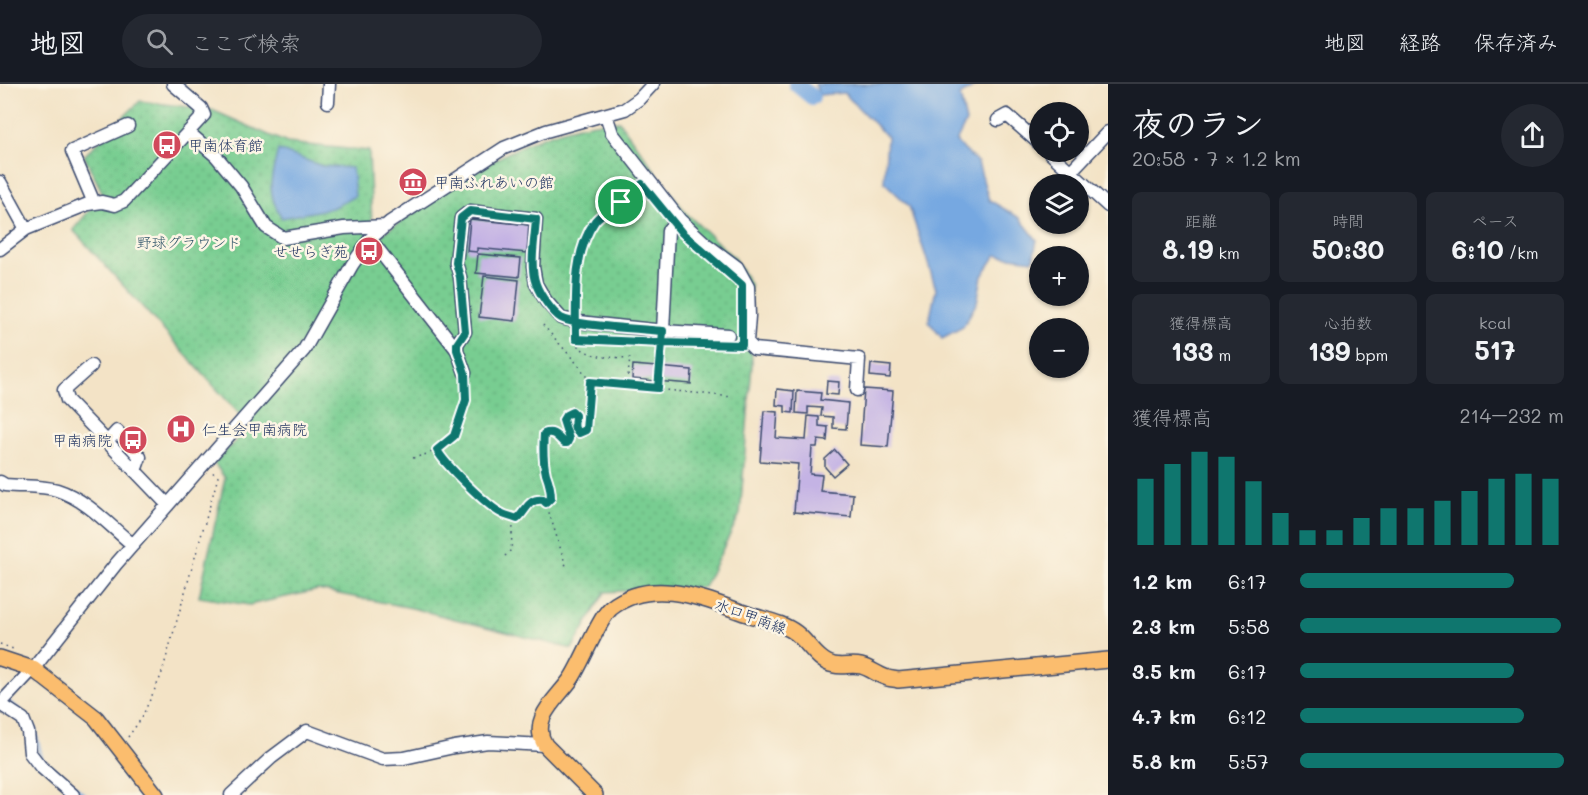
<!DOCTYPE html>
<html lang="ja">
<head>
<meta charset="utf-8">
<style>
  :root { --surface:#171b24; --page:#242831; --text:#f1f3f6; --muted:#9ea1a6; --line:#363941; --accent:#0f766e }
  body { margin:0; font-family:Mali,"Klee One",sans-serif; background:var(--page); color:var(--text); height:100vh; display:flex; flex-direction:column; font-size:22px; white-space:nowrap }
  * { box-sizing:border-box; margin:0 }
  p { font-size:20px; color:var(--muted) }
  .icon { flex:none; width:33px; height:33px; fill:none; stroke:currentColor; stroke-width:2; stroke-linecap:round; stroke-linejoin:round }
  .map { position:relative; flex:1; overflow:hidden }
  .side { display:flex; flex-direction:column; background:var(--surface); width:480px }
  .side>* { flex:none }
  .fabs { position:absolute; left:1029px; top:18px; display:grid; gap:12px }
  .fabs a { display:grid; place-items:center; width:60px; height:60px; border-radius:50%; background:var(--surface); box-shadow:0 2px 4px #0004; font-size:30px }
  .pin { position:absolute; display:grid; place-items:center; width:51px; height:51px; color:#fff; margin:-26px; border:3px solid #fff; border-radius:50%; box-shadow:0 2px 6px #0007 }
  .round { display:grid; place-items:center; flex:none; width:63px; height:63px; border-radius:32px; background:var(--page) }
  .summary { display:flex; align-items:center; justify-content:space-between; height:102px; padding:0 24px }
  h1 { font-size:33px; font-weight:700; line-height:45px }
  .figures { display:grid; grid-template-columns:repeat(3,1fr); gap:9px; height:102px; padding:6px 24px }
  .figures div { display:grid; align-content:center; border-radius:9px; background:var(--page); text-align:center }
  .figures b { font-size:26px; font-weight:700 }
  .figures small { font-size:16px; font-weight:400 }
  .figures p { font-size:16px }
  .chart { height:168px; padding:12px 24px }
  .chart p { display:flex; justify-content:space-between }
  .chart svg { width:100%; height:108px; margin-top:6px; stroke:var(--accent); stroke-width:6 }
  ul { padding:0 24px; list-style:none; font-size:20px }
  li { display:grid; grid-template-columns:96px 72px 1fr; align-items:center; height:45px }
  li i { height:15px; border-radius:8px; background:var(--accent) }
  header { display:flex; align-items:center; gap:36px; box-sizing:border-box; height:84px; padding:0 30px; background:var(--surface); border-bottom:2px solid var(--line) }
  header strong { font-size:28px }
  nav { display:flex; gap:33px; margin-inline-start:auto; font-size:21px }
  .search { width:420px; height:54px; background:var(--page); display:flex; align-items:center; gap:15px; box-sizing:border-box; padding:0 21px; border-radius:33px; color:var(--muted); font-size:22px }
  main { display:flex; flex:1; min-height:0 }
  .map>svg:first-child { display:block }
  .park { fill:url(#park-dots); stroke:#4a7e78; stroke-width:1.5 }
  .water { fill:#76a8e1; stroke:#486ca0; stroke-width:1.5 }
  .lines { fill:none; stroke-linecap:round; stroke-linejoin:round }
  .stream { stroke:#76a8e1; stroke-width:3 }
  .river { stroke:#76a8e1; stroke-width:16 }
  .building { fill:#c4b3e4 }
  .minor-casing { stroke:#3b4a6e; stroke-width:15 }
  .major-casing { stroke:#3b4a6e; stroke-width:18 }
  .path { stroke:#3b4a6e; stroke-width:1.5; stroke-dasharray:1.5 4.5; stroke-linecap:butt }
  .minor { stroke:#fff; stroke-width:12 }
  .major { stroke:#fbbd6e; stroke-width:15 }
  .route-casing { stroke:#fff; stroke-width:12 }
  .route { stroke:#0f766e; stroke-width:8 }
  .labels { text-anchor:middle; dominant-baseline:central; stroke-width:5; stroke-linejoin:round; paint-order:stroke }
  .poi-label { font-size:15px; fill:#1b2f5e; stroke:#fcf5e5; text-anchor:start }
  .park-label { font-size:15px; fill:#32566b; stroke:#fcf5e5 }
  .street-label { font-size:15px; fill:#1b2f5e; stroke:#fcf5e5 }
</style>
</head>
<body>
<header>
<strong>地図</strong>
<div class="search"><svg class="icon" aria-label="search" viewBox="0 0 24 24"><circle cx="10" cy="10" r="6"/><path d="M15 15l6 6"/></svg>ここで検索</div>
<nav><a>地図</a><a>経路</a><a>保存済み</a></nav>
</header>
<main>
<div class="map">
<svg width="1108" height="711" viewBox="0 0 1108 711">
  <defs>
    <pattern id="park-dots" width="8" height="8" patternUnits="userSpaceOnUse" patternTransform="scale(1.5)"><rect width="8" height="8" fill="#78cd91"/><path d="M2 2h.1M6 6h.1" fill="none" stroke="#67b07f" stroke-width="1.8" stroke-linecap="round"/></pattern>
  </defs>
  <rect width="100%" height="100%" fill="#fcf5e5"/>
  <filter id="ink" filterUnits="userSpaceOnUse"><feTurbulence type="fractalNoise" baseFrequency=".0167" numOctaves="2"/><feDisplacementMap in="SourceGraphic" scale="12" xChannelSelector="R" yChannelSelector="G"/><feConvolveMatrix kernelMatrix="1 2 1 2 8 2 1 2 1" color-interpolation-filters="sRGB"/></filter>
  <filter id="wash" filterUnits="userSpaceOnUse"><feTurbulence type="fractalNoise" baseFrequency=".008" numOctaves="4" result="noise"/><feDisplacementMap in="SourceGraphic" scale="24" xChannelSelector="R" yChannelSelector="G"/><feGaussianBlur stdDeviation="1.35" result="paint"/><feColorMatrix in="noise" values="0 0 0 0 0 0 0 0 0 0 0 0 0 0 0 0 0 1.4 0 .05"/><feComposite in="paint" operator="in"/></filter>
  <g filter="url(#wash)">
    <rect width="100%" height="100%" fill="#f3e3c6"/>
    <path class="park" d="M140 17 212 26 287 59 369 67 373 167 384 149C456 102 529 39 619 37L686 129 734 174 750 200 752 280 740 430 704 503 605 508 572 565 412 524 318 506 249 521 199 513 225 394 214 379 250 342 73 146 103 110 84 72Z"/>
    <path class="water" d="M815 0H978L960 12 966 38 956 58 978 79 989 116 1020 134 1037 156 1033 176 996 171 982 192 977 218 963 243 942 254 929 238 936 205 926 173 909 122 884 98 887 53 844 9 819 11Z
      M278 66 322 82 352 84 355 112 332 124 282 134C265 107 271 95 278 66Z"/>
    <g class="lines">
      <path class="stream" d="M7 617 21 627
        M30 640 35 646 42 676 85 711"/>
      <path class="river" d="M796 0 812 13"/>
    </g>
    <g id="blocks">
      <path class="building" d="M470 135 530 141 527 169 477 164V168L467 167Z
        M478 170 521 174 519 193 476 189Z
        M484 192 519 196 515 237 479 233Z
        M871 280 891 282 890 294 870 292Z
        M633 281 692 286 691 300 632 295Z
        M827 297 839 298 838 311 826 310Z
        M777 305 794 307 793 329 785 328V322L776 321Z
        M864 305 893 307 888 363 860 361Z
        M797 307 821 309 820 316 848 319 846 345 833 344V333L821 332 822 324 808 323V330L796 329Z
        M764 327 778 328 776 354 806 356 808 332 819 333V342L828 343 827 357 818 356 817 363H812L810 390 822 391 820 407 853 410 851 433 794 428 798 380 760 377Z
        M835 366 847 380 833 392 825 383V375Z"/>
    </g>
  </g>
  <g filter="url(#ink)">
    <use href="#blocks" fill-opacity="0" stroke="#3b4a6e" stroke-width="1.5"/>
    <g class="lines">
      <g class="minor-casing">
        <path id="minor" d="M328 18 329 0
          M606 31 612 49 680 136 706 160 737 183 748 203 749 232 747 258 754 265 859 275 857 306
          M998 36 1007 31 1040 60
          M188 48 216 72 241 102 266 143 283 154 344 144 386 142
          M1049 68 1108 122
          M1071 87 1108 48
          M0 98 26 145
          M94 119 72 67 128 42
          M370 155 457 266 465 289
          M0 165 26 145 88 120 102 118 115 121 124 117 204 31 201 24 173 0
          M663 247 668 146 680 136
          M457 266V260L465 248 460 193 456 179 461 134 470 127 536 135 533 183 536 200 546 217 561 234 579 238 663 247 728 251
          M91 282 64 306 67 316 168 421
          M107 358 117 347 140 373 135 387
          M0 398 5 401C22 403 41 401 57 406 86 415 110 442 133 461
          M0 620 33 585 116 480 304 266 352 181 370 155 390 138 504 64 546 47 625 25 639 15 653 0
          M0 620 23 635 28 648 30 669 40 682 73 711
          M231 711 271 674 307 647 383 675 404 674 454 663 488 658 545 661"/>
      </g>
      <g class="major-casing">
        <path id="major" d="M0 574 33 585 96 634 156 711
          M595 711 545 661C529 635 557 615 571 595 582 579 599 534 611 524 653 491 706 516 750 531 765 536 783 539 796 549 808 558 818 578 834 581 842 583 852 580 861 582 870 584 876 590 885 593 889 595 894 595 898 596L1108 576"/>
      </g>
      <path class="path" d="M576 228V203L583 162 596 136 621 118 640 102
        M543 241 580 283 590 298 586 346 579 349C572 345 575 338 575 331L572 328 566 331 563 336 569 355 567 359H564C557 353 554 346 544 350 543 363 543 377 546 390 549 398 551 405 551 414L546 419
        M576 247V255L675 259
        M576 256V260C590 275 611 273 630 274L627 300
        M590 298 733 313
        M658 303 662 260
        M437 367C445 382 488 422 503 430 507 432 512 433 517 435
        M413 374C420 372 429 370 436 366 461 353 466 325 465 299
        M505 472 511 466C512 458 511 448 514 440 517 433 524 427 528 419L537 415 543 416 546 419 566 482
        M0 560 16 566
        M128 653 141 635 161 592 218 393 211 387"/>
      <use href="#minor" class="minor"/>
      <use href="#major" class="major"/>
    </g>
  </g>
  <g class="lines" filter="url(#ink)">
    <g class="route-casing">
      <path id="route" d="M621 118C613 124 601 129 595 137 572 170 576 216 576 255L662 259 663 247C643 245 576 242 561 234 552 228 540 211 536 200 529 181 535 155 536 135L470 127 461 134 456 179 460 193 465 248 457 260V266L465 289 466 316 454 352 437 366C445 381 488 423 503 430 507 432 513 433 517 435 527 426 528 414 543 416L546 419 551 414C551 405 549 398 546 390 543 377 543 363 544 350 554 346 557 353 564 359H567L569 355 563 336 566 331 572 328 575 331C575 338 572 345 579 349L586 346 590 298 658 304 662 259 742 261V201L682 149 642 100 621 118"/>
    </g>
    <use href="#route" class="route"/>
  </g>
  <defs>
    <g id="bus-disc" transform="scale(1.5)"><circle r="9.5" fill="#d1495b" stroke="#fcf5e5"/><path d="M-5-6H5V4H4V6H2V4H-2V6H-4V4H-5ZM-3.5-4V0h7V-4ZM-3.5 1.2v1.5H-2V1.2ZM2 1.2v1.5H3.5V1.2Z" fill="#fff"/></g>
    <g id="museum-disc" transform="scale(1.5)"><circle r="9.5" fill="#d1495b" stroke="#fcf5e5"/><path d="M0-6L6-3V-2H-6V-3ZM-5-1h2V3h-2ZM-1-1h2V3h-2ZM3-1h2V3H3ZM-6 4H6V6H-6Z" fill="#fff"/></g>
    <g id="hospital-disc" transform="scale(1.5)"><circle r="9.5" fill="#d1495b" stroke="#fcf5e5"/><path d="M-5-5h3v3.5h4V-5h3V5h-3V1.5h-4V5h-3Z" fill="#fff"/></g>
  </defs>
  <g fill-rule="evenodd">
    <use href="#bus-disc" x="167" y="61"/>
    <use href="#museum-disc" x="413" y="98"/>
    <use href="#bus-disc" x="369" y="167"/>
    <use href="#hospital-disc" x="181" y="345"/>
    <use href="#bus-disc" x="133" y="356"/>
  </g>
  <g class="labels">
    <g class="poi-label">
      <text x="188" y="61">甲南体育館</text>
      <text x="434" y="98">甲南ふれあいの館</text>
      <text x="348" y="167" text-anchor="end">せせらぎ苑</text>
      <text x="202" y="345">仁生会甲南病院</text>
      <text x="112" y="356" text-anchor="end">甲南病院</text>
    </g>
    <g class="park-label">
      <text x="189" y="158">野球グラウンド</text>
    </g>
    <g class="street-label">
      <text transform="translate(751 532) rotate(20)">水口甲南線</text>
    </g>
  </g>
</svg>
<div class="fabs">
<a><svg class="icon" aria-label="locate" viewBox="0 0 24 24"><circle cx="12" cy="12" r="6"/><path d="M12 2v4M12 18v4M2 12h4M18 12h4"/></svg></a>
<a><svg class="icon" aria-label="layers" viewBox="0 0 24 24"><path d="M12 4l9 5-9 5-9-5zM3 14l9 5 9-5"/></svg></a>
<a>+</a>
<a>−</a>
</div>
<div class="pin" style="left:621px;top:118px;background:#1e9e55"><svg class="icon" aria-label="arrive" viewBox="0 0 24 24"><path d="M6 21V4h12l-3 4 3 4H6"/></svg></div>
</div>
<section class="side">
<div class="summary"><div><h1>夜のラン</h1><p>20:58 · 7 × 1.2 km</p></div><a class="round"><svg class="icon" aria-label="share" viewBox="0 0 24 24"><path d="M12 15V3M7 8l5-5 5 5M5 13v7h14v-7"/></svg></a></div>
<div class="figures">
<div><p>距離</p><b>8.19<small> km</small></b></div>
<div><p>時間</p><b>50:30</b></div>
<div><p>ペース</p><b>6:10<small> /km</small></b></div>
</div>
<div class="figures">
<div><p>獲得標高</p><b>133<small> m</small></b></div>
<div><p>心拍数</p><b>139<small> bpm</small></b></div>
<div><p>kcal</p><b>517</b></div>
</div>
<div class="chart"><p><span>獲得標高</span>214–232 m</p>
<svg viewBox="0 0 160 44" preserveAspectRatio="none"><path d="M5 44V17M15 44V11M25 44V6M35 44V8M45 44V18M55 44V31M65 44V38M75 44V38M85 44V33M95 44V29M105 44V29M115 44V26M125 44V22M135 44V17M145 44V15M155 44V17"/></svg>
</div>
<ul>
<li><b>1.2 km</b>6:17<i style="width:81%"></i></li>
<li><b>2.3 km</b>5:58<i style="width:99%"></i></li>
<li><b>3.5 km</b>6:17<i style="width:81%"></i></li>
<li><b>4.7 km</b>6:12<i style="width:85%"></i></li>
<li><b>5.8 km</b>5:57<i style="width:100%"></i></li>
</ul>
</section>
</main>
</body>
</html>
